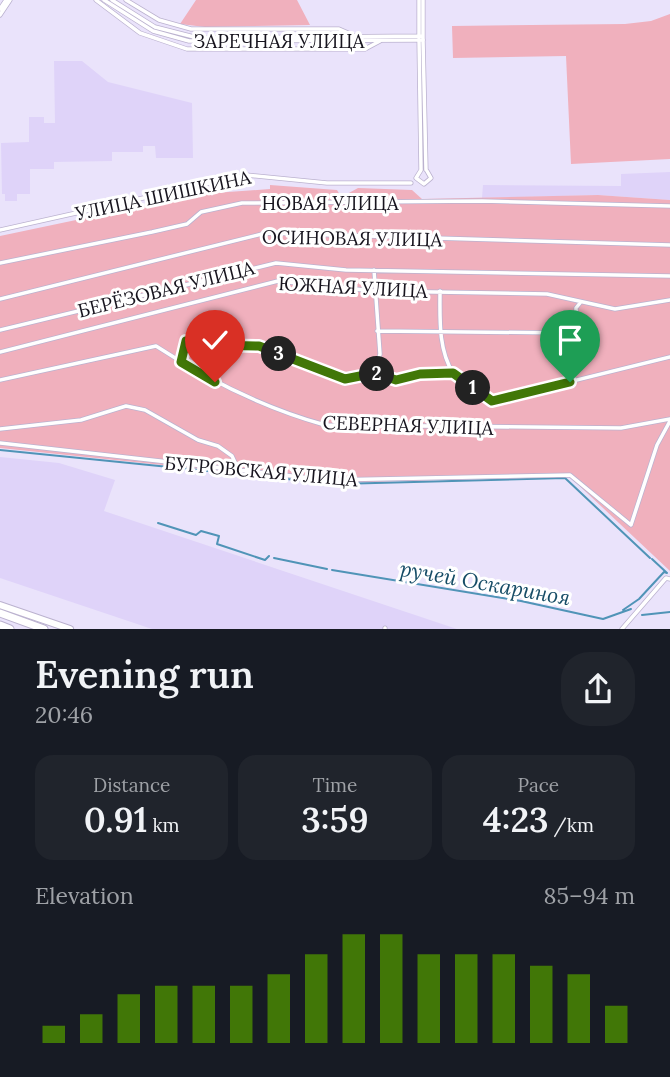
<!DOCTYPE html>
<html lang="en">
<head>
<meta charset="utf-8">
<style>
  :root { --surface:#171b24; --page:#20242c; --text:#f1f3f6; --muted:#9ea1a6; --accent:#417707 }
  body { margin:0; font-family:Lora,serif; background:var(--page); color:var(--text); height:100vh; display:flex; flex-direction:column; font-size:26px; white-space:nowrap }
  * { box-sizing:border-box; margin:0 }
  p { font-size:23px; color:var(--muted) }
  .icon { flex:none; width:38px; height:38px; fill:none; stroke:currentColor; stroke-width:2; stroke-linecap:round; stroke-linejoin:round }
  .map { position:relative; height:629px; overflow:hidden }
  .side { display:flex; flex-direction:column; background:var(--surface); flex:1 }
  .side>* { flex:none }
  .pin { position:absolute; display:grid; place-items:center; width:60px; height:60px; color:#fff; margin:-72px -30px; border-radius:50% 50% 50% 0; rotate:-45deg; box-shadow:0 0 7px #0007 }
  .pin .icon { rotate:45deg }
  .km { position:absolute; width:35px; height:35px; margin:-18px; border-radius:50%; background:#222; color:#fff; font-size:19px; line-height:35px; text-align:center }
  .round { display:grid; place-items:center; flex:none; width:74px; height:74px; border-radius:28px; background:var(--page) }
  .overview { display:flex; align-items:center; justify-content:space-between; height:119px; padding:0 35px }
  h1 { font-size:38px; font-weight:600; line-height:52px }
  .metrics { display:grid; grid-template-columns:repeat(3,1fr); gap:10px; height:119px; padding:7px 35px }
  .metrics div { display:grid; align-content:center; border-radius:18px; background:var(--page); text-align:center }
  .metrics b { font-size:35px; font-weight:600 }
  .metrics small { font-size:19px; font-weight:400 }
  .metrics p { font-size:19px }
  .chart { height:196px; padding:14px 35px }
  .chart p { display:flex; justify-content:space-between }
  .chart svg { width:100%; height:126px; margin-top:7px; stroke:var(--accent); stroke-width:6 }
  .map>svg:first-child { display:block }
  .built { fill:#dfd3f9 }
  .green { fill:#f0b0bd }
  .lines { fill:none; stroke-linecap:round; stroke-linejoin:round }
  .stream { stroke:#5094b7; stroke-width:2 }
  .minor-casing { stroke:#bbb2cf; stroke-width:5 }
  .tertiary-casing { stroke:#bbb2cf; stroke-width:5 }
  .trunk-casing { stroke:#bbb2cf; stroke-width:8 }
  .motorway-casing { stroke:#bbb2cf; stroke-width:9 }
  .minor { stroke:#fff; stroke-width:3.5 }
  .tertiary { stroke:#fff; stroke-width:3.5 }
  .trunk { stroke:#fff; stroke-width:6 }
  .motorway { stroke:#fff; stroke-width:7 }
  .route-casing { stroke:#fff; stroke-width:14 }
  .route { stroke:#417707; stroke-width:9 }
  .labels { text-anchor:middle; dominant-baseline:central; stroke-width:6; stroke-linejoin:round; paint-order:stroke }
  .street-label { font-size:19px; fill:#17141e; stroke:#fff }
  .water-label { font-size:21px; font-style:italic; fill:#164c66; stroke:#fff }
</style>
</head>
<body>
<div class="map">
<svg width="670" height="629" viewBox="0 0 670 629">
  <rect width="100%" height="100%" fill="#eae3fb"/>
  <path class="built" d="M54 61H82L108 82 192 103 193 158H156L155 146H143V152H112V161L54 162V169H30V194H17V201H5V194H2L1 143 29 142V117H44V123H55Z
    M670 172V200L598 195 482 198 483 185 621 186V174Z
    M0 457 59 463 115 480 104 511 457 629H152L0 578Z"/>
  <path class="green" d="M196 0H297L310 25 205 27 180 24Z
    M670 14V159L571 164 566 56 453 58 452 26 625 24 651 21Z
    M270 185 337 190 343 200H349L347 194 358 188 412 190 422 199 598 195 670 200V571L569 476 336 483 0 448V236L209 192 212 196 214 193 270 189Z"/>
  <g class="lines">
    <path class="stream" d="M0 450 337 484 565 478 650 558
      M158 523 196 535 201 531 219 536 217 544 265 560 269 556
      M274 558 327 569
      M332 570 521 601 603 619 631 609
      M623 610 639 599 664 572 667 573 652 559
      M642 615 670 612"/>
    <g class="minor-casing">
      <path id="minor" d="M96 0 140 33 187 49H365L380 41
        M126 0 159 20 191 29H339L355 36
        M0 9 6 0
        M0 15 10 0
        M419 39 421 170
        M423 40 426 170
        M421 170 416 178 424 184 431 178 427 171
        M0 230 246 175 327 183H411
        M0 263 152 232 187 224 201 212 242 203 482 201 670 206
        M374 270 380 354 375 373
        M440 291C440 318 438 349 453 373
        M0 299 266 233 670 245
        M0 330 276 263 346 270 670 276
        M377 331 568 333 576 329V308L580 303
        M0 352 278 281 374 291 547 294 615 309 670 300
        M181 362 186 341 195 340 211 345 259 346 345 379 375 373 396 380 420 374 453 373 492 401 670 357
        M0 380 156 346C208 380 264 408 325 425L621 428 670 419
        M0 429 81 420 126 406 145 410 198 440 218 446 232 456 239 471
        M0 443 328 480 570 475 631 525 657 445 670 421
        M385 629V628
        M622 629 666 578 670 579"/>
    </g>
    <g class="tertiary-casing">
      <path id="tertiary" d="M104 0 153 31 189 41 423 40V0
        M112 0 155 27 198 38 423 36
        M419 36V0"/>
    </g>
    <g class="trunk-casing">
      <path id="trunk" d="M0 605 70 629"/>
    </g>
    <g class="motorway-casing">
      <path id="motorway" d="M0 613 44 629
        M0 625 10 629"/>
    </g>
    <use href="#minor" class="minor"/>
    <use href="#tertiary" class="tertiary"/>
    <use href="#trunk" class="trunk"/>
    <use href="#motorway" class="motorway"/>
  </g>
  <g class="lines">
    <g class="route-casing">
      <path id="route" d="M215 382 181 362 186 341 195 340 211 345 259 346 345 379 375 373 396 380 420 374 453 373 492 401 570 382"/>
    </g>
    <use href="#route" class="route"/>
  </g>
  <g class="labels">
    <g class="street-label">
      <text x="279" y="41">ЗАРЕЧНАЯ УЛИЦА</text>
      <text transform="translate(163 195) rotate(-12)">УЛИЦА ШИШКИНА</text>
      <text x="330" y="203">НОВАЯ УЛИЦА</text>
      <text transform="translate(352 238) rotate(1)">ОСИНОВАЯ УЛИЦА</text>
      <text transform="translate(353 287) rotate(3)">ЮЖНАЯ УЛИЦА</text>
      <text transform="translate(166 289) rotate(-14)">БЕРЁЗОВАЯ УЛИЦА</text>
      <text transform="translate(408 425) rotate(2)">СЕВЕРНАЯ УЛИЦА</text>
      <text transform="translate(261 471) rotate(5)">БУГРОВСКАЯ УЛИЦА</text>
    </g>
    <g class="water-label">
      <text transform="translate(485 583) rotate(10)">ручей Оскариноя</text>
    </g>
  </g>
</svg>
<div class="pin" style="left:570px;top:382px;background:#1e9e55"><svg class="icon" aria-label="arrive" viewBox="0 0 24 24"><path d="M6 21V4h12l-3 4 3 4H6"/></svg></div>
<div class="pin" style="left:215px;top:382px;background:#d93025"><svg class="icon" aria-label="check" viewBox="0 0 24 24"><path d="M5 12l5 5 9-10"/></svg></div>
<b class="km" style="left:473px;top:388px">1</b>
<b class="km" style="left:377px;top:374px">2</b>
<b class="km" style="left:279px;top:354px">3</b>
</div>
<section class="side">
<div class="overview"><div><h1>Evening run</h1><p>20:46</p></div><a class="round"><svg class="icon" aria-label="share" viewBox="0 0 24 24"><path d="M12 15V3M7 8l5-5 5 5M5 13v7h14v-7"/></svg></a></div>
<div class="metrics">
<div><p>Distance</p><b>0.91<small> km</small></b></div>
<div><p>Time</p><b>3:59</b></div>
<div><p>Pace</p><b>4:23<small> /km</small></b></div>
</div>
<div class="chart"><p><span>Elevation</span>85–94 m</p>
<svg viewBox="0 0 160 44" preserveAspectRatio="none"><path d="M5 44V38M15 44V34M25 44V27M35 44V24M45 44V24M55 44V24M65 44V20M75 44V13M85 44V6M95 44V6M105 44V13M115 44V13M125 44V13M135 44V17M145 44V20M155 44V31"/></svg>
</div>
</section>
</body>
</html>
